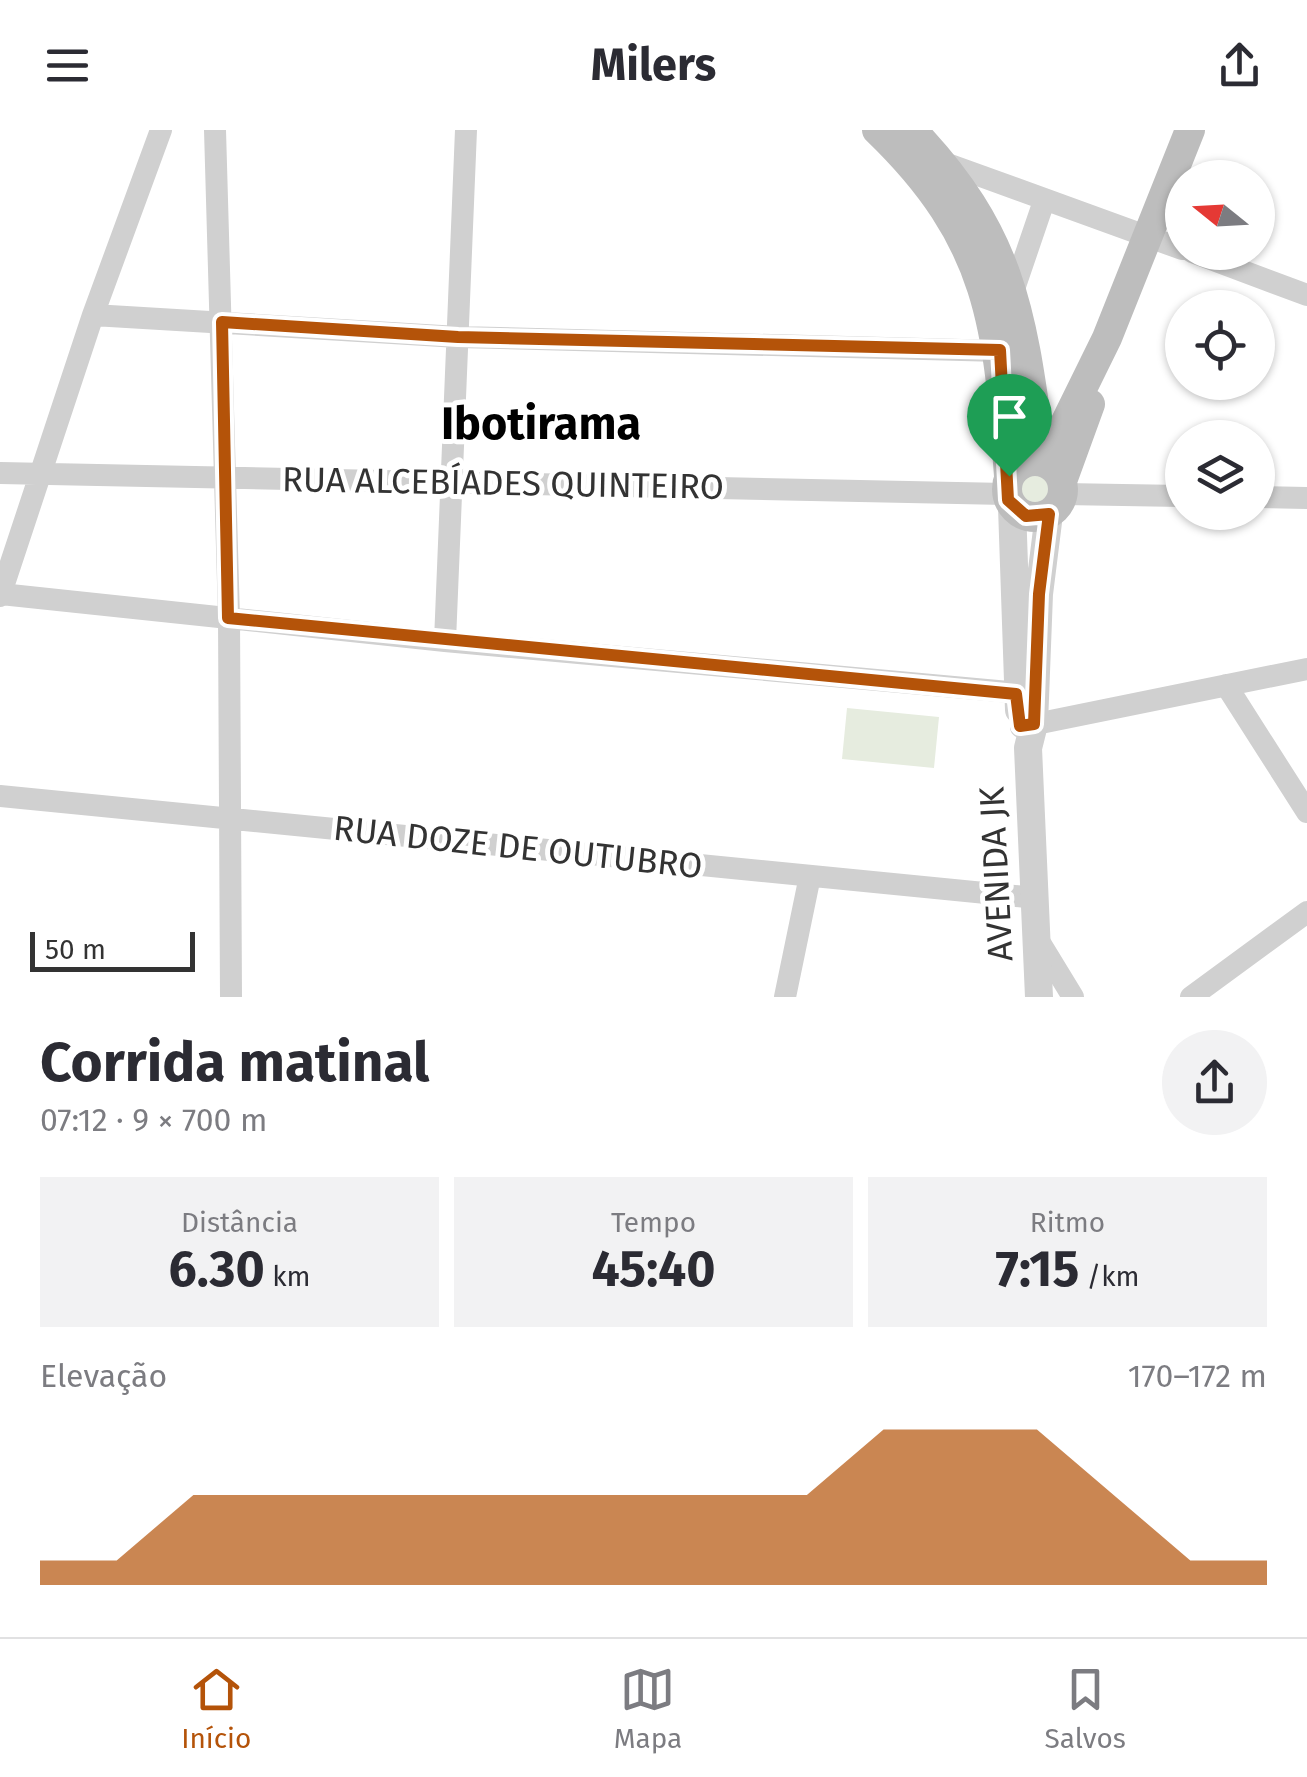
<!DOCTYPE html>
<html lang="pt">
<head>
<meta charset="utf-8">
<style>
  :root { --surface:#fff; --page:#f2f2f3; --text:#2b2b33; --muted:#7c7c81; --line:#e1e1e2; --accent:#b45309 }
  body { margin:0; font-family:"Fira Sans",sans-serif; background:var(--page); color:var(--text); height:100vh; display:flex; flex-direction:column; font-size:38px; white-space:nowrap }
  * { box-sizing:border-box; margin:0 }
  p { font-size:32px; color:var(--muted) }
  .icon { flex:none; width:55px; height:55px; fill:none; stroke:currentColor; stroke-width:2; stroke-linecap:round; stroke-linejoin:round }
  .map { position:relative; height:867px; overflow:hidden }
  .panel { display:flex; flex-direction:column; background:var(--surface); flex:1 }
  .panel>* { flex:none }
  .needle { width:65px; rotate:288deg }
  .tools { position:absolute; left:1165px; top:30px; display:grid; gap:20px }
  .tools a { display:grid; place-items:center; width:110px; height:110px; border-radius:50%; background:var(--surface); box-shadow:0 2px 8px #0004; font-size:50px }
  .scale { position:absolute; left:30px; bottom:25px; width:165px; box-sizing:border-box; padding-left:10px; border:5px solid #333; border-top:0; font-size:28px; line-height:35px; white-space:nowrap; color:#333; -webkit-text-stroke:8px #fff; paint-order:stroke }
  .pin { position:absolute; display:grid; place-items:center; width:85px; height:85px; color:#fff; margin:-102px -42px; border-radius:50% 50% 50% 0; rotate:-45deg; box-shadow:0 0 10px #0007 }
  .pin .icon { rotate:45deg }
  .round { display:grid; place-items:center; flex:none; width:105px; height:105px; border-radius:52px; background:var(--page) }
  .headline { display:flex; align-items:center; justify-content:space-between; height:170px; padding:0 40px }
  h1 { font-size:55px; font-weight:700; line-height:75px }
  .stats { display:grid; grid-template-columns:repeat(3,1fr); gap:15px; height:170px; padding:10px 40px }
  .stats div { display:grid; align-content:center; border-radius:0px; background:var(--page); text-align:center }
  .stats b { font-size:50px; font-weight:700 }
  .stats small { font-size:28px; font-weight:400 }
  .stats p { font-size:28px }
  .chart { height:280px; padding:20px 40px }
  .chart p { display:flex; justify-content:space-between }
  .chart svg { width:100%; height:180px; margin-top:10px; fill:var(--accent); opacity:.7 }
  header { display:flex; justify-content:space-between; align-items:center; height:130px; padding:0 40px; background:var(--surface); font-size:45px; font-weight:700 }
  .tab-bar { display:flex; justify-content:space-around; align-items:center; height:140px; border-top:2px solid var(--line); background:var(--surface); font-size:28px; color:var(--muted) }
  .tab-bar a { display:grid; justify-items:center; gap:5px }
  .tab-bar .current { color:var(--accent) }
  .map>svg:first-child { display:block }
  .grass { fill:#e6ecdf }
  .lines { fill:none; stroke-linecap:round; stroke-linejoin:round }
  .minor { stroke:#d0d0d0; stroke-width:22 }
  .tertiary { stroke:#d0d0d0; stroke-width:28 }
  .secondary { stroke:#bdbdbd; stroke-width:30 }
  .route-casing { stroke:#fff; stroke-width:20 }
  .route { stroke:#b45309; stroke-width:12 }
  .labels { text-anchor:middle; dominant-baseline:central; stroke-width:10; stroke-linejoin:round; paint-order:stroke }
  .street-label { font-size:35px; fill:#333; stroke:#fff }
  .district-label { font-size:45px; font-weight:bold; fill:#000; stroke:#fff }
</style>
</head>
<body>
<header><svg class="icon" aria-label="menu" viewBox="0 0 24 24"><path d="M4 6h16M4 12h16M4 18h16"/></svg>Milers<svg class="icon" aria-label="share" viewBox="0 0 24 24"><path d="M12 15V3M7 8l5-5 5 5M5 13v7h14v-7"/></svg></header>
<div class="map">
<svg width="1307" height="867" viewBox="0 0 1307 867">
  <rect width="100%" height="100%" fill="#fff"/>
  <path class="grass" d="M1020 360a16 16 0 1 1 32 0a16 16 0 1 1-32 0Z
    M847 578 939 587 934 638 842 629Z"/>
  <g class="lines">
    <path class="minor" d="M215 0 229 488 231 867
      M942 32 1182 119
      M1192 122 1307 165
      M1014 159 1044 71
      M93 185 458 207 1000 221
      M0 343 1006 364
      M1063 364 1182 366
      M1258 367 1307 368
      M1 464 445 511 1032 564
      M0 466 93 185 161 0
      M445 511 466 0
      M1226 555 1307 682
      M1021 597 1307 539
      M0 666 1036 768
      M1037 808 1073 867
      M785 867 810 746
      M1191 867 1307 782"/>
    <path class="tertiary" d="M1012 377 1019 580
      M1039 867 1028 618 1034 594 1039 464 1049 384"/>
    <path class="secondary" d="M877 0C992 111 998 195 1009 346
      M912 0C1016 109 1022 189 1042 331
      M1007 359a28 28 0 1 1 56 0a28 28 0 1 1-56 0Z
      M1046 332 1107 208 1190 0
      M1062 351 1090 274"/>
  </g>
  <g class="lines">
    <g class="route-casing">
      <path id="route" d="M222 192 458 207 1000 220 1008 370 1026 386 1049 384 1039 464 1034 594 1020 596 1016 564 228 488Z"/>
    </g>
    <use href="#route" class="route"/>
  </g>
  <g class="labels">
    <g class="street-label">
      <text transform="translate(503 353) rotate(1)">RUA ALCEBÍADES QUINTEIRO</text>
      <text transform="translate(518 717) rotate(6)">RUA DOZE DE OUTUBRO</text>
      <text transform="translate(996 744) rotate(-93)">AVENIDA JK</text>
    </g>
    <g class="district-label">
      <text x="541" y="294">Ibotirama</text>
    </g>
  </g>
</svg>
<div class="tools">
<a><svg class="needle" viewBox="-14 -14 28 28"><path d="M0-13l5 13h-10z" fill="#e53935"/><path d="M0 13l5-13h-10z" fill="#7c7c81"/></svg></a>
<a><svg class="icon" aria-label="locate" viewBox="0 0 24 24"><circle cx="12" cy="12" r="6"/><path d="M12 2v4M12 18v4M2 12h4M18 12h4"/></svg></a>
<a><svg class="icon" aria-label="layers" viewBox="0 0 24 24"><path d="M12 4l9 5-9 5-9-5zM3 14l9 5 9-5"/></svg></a>
</div>
<div class="scale">50 m</div>
<div class="pin" style="left:1009px;top:346px;background:#1e9e55"><svg class="icon" aria-label="arrive" viewBox="0 0 24 24"><path d="M6 21V4h12l-3 4 3 4H6"/></svg></div>
</div>
<section class="panel">
<div class="headline"><div><h1>Corrida matinal</h1><p>07:12 · 9 × 700 m</p></div><a class="round"><svg class="icon" aria-label="share" viewBox="0 0 24 24"><path d="M12 15V3M7 8l5-5 5 5M5 13v7h14v-7"/></svg></a></div>
<div class="stats">
<div><p>Distância</p><b>6.30<small> km</small></b></div>
<div><p>Tempo</p><b>45:40</b></div>
<div><p>Ritmo</p><b>7:15<small> /km</small></b></div>
</div>
<div class="chart"><p><span>Elevação</span>170–172 m</p>
<svg viewBox="0 0 160 44" preserveAspectRatio="none"><path d="M0 44V38L10 38L20 22L30 22L40 22L50 22L60 22L70 22L80 22L90 22L100 22L110 6L120 6L130 6L140 22L150 38L160 38V44z"/></svg>
</div>
</section>
<nav class="tab-bar">
<a class="current"><svg class="icon" aria-label="home" viewBox="0 0 24 24"><path d="M3 11l9-7 9 7M6 9v11h12V9"/></svg>Início</a>
<a><svg class="icon" aria-label="map" viewBox="0 0 24 24"><path d="M3 6l6-2 6 2 6-2v14l-6 2-6-2-6 2zM9 4v14M15 6v14"/></svg>Mapa</a>
<a><svg class="icon" aria-label="saved" viewBox="0 0 24 24"><path d="M7 4h10v16l-5-4-5 4z"/></svg>Salvos</a>
</nav>
</body>
</html>
